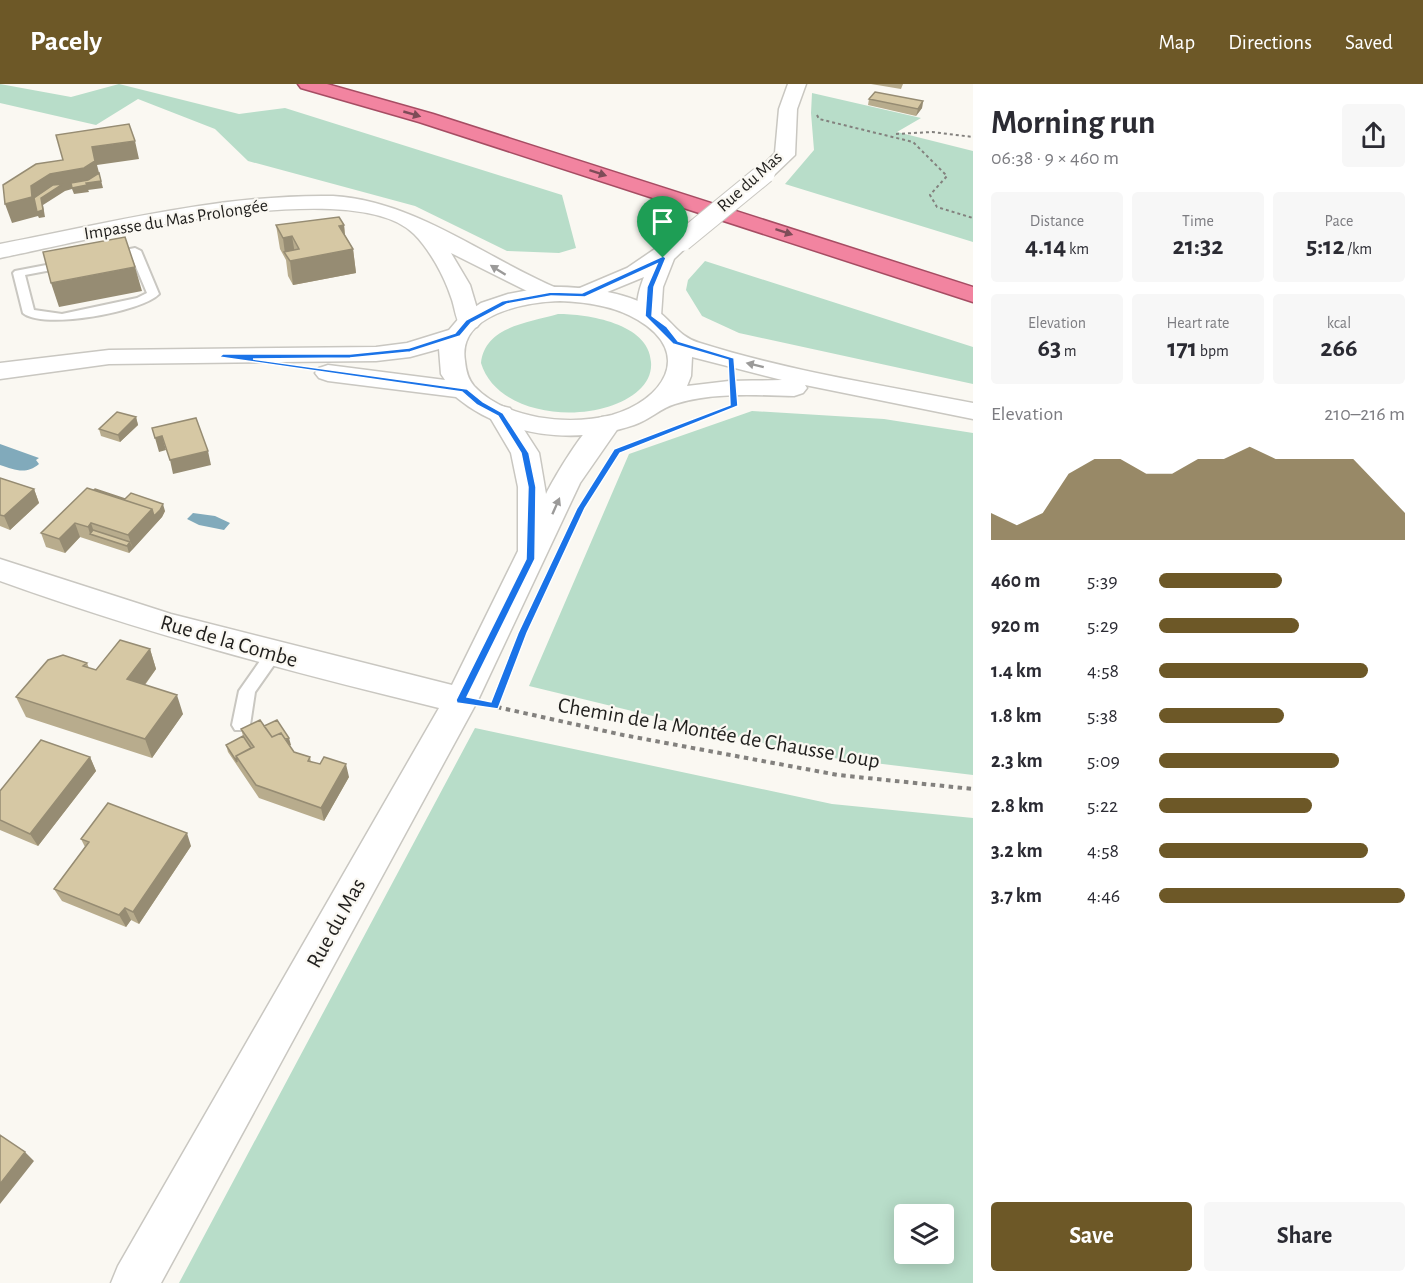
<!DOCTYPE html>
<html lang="en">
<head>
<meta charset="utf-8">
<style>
  :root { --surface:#fff; --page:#f7f7f7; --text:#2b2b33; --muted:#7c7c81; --accent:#6d5827 }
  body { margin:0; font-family:"Alegreya Sans",sans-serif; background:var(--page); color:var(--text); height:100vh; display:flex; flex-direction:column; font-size:22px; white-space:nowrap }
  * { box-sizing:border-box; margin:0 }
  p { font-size:20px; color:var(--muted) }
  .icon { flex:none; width:33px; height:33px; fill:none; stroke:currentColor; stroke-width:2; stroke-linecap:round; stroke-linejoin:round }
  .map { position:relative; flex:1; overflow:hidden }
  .details { display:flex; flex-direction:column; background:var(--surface); width:450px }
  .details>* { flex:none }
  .controls { position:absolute; left:894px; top:1120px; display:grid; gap:12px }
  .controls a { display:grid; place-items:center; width:60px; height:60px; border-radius:6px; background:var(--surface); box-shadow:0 3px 15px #0003; font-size:30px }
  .pin { position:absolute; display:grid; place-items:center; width:51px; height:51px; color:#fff; margin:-62px -26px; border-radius:50% 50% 50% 0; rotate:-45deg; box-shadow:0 0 6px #0007 }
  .pin .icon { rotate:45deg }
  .round { display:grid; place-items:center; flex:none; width:63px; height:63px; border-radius:6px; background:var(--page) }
  .overview { display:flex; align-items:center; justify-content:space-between; height:102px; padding:0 18px }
  h1 { font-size:33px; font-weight:700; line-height:45px }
  .figures { display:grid; grid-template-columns:repeat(3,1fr); gap:9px; height:102px; padding:6px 18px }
  .figures div { display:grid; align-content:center; border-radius:6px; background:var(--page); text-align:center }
  .figures b { font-size:26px; font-weight:700 }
  .figures small { font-size:16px; font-weight:400 }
  .figures p { font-size:16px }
  .chart { height:168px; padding:12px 18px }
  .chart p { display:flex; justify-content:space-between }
  .chart svg { width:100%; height:108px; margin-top:6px; fill:var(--accent); opacity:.7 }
  .action { display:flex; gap:12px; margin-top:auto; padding:12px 18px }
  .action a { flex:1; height:69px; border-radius:6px; background:var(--accent); color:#fff; font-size:24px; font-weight:700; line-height:69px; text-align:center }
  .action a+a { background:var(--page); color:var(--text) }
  ul { padding:0 18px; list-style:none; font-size:20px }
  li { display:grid; grid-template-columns:96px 72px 1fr; align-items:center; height:45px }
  li i { height:15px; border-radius:8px; background:var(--accent) }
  header { display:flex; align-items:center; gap:36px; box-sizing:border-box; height:84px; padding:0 30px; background:var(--accent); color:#fff }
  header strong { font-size:28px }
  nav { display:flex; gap:33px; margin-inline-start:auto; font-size:21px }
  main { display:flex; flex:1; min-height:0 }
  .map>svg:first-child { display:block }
  .green { fill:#b8ddc9; fill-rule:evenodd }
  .water { fill:#81aabb }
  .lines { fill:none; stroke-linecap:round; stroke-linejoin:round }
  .service-casing { stroke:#c9c7c1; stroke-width:4 }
  .minor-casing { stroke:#c9c7c1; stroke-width:3 }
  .tertiary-casing { stroke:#c9c7c1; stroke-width:3 }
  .trunk-casing { stroke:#a64d63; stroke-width:3 }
  .path-far1 { stroke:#83817e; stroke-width:2; stroke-dasharray:3 3; stroke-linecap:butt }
  .path { stroke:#83817e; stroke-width:4; stroke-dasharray:4.5 4.5; stroke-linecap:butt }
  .service { fill:#fff; fill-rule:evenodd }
  .minor { fill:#fff; fill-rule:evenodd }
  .tertiary { fill:#fff; fill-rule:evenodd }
  .trunk { fill:#f284a0; fill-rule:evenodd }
  .minor-bridge-casing { stroke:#c9c7c1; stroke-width:22; stroke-linecap:butt }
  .minor-bridge { stroke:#fff; stroke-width:20 }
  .wall { fill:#b8ac8d }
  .shaded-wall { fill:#968c73 }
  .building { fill:#d6c8a4; stroke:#968c73; stroke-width:1.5 }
  .oneway { fill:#7e4c58 }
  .oneway2 { fill:#9b9a99 }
  .route { fill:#1a73e8; stroke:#fff; stroke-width:1.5; fill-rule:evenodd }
  .labels { text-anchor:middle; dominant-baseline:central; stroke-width:4.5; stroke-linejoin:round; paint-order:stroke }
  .far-street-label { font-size:18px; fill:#201f1d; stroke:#faf8f2 }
  .street-label { font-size:22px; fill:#201f1d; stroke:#faf8f2 }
</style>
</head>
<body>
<header>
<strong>Pacely</strong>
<nav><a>Map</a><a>Directions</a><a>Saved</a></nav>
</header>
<main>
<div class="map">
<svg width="973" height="1199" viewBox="0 0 973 1199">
  <rect width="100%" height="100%" fill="#faf8f2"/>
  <path class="green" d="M0 0 71 13 119 0 239 30 285 24 562 111 576 164 559 169 507 167 415 122 248 77 215 45 138 15 96 41 0 19Z
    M812 9 921 34 897 48 973 67V158L785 100 814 66 811 29Z
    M705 177 973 263V300L739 249 702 232 686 206 688 196Z
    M558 230C587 230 649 239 651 278 652 289 647 299 639 306 600 342 498 336 481 279 485 242 528 239 558 230Z
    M752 327 884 335 973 349V691L817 672 529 602 629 370Z
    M475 644 832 720 973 734V1199H179ZM904 1131H944V1170H904Z"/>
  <path class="water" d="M0 360 39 374 36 376 39 380C26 391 15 386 0 381Z
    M193 429 215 432 230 439 224 446 199 441 187 435Z"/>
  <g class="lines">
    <g class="service-casing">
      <path id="service" d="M135 164 141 167 159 210C142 228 43 246 23 229L13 189 15 187ZM131 171 147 209 137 214 62 230 34 226 25 191Z
        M273 565 281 571 255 608 250 641 247 646H235L232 641 239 607 267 567Z"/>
    </g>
    <g class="minor-casing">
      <path id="minor" d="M788 0H806L797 25 795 71 772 93H758L755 89 775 69 779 25Z
        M333 112C416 117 485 174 559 205L563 210 559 215H543L451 169 470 201 481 238 477 243 469 245 461 243C455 234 455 223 451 213 444 192 430 166 414 150 353 88 83 157 0 174V160C109 139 222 110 333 112Z
        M682 150 690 152 693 157 674 175 663 203 661 232 657 237H641C633 226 639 205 644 193L583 218 575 216 571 211 575 206 627 184 674 152Z
        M501 322 510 324 539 369 546 410C554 394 584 343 599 334 605 331 611 333 617 334L621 340 580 399 478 616 161 1199H111L118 1182 439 624C291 588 144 549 0 497V475L171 530 452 601 518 467V403L511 369 488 330 492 324Z"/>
    </g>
    <g class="tertiary-casing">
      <path id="tertiary" d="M545 203C582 202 630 207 660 229 674 240 681 254 700 259 788 287 882 301 973 319V335L805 301 807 304 803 309 794 312C756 311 711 308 675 320 661 324 649 336 634 341 576 361 504 353 456 313L328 297 319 294 315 289 319 284 328 281 445 296 441 290 439 265 410 273 376 277 109 280 0 295V279L109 266 376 263 407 259 449 246 460 233 481 219 508 210ZM560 217C587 218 615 222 638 236 695 270 662 317 612 331 569 342 506 336 474 302 468 295 466 287 465 277 457 230 526 218 560 217ZM692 273 782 296 729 297 687 302 691 292Z"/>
    </g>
    <g class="trunk-casing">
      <path id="trunk" d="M298 0H327L433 30 973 203V218L419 38 301 4Z"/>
    </g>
    <path class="path-far1" d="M817 31 819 35 913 58 947 92 930 111 937 123 973 134
      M896 50 932 48 973 53"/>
    <path class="path" d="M497 623 623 651 838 691 973 705"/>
    <use href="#service" class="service"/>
    <use href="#minor" class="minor"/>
    <use href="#tertiary" class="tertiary"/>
    <use href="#trunk" class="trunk"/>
    <g class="minor-bridge-casing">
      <path id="minor-bridge" d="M682 157 765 89"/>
    </g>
    <use href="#minor-bridge" class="minor-bridge"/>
  </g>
  <path class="wall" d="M871 0H903L901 5Z
    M869 15 923 17 922 24 916 32 868 21Z
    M276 141H344L345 151 353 165 356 189 293 201 288 192 286 176 280 165Z
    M136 333 138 341 120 358 101 352 99 345Z
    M0 394 34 405 39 419 10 446 0 442Z
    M87 404 165 427 162 433 129 469 80 453 65 469 46 463 41 449Z
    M150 565 156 585 145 601 183 630 152 674 26 633 16 613 87 579 89 584 96 586Z
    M264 642 291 661H289L294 668 310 673 311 678 349 693 324 737 259 714 228 668 226 661 243 652 241 645Z
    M90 673 96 687 38 762 0 746V707Z
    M81 755 191 762 139 840 131 836 126 843 62 817 54 805 85 763Z"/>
  <path class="shaded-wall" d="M923 17 922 24 916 32 918 25Z
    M135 57 139 75 97 81 103 104 88 106 87 103 89 108 74 110 72 105 65 107 43 121 45 133 39 134 38 132 12 139 5 120 31 102 92 63Z
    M344 141 346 164 339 142Z
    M292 152 296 176 353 165 356 189 293 201 290 177 285 170 283 154Z
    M135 183 142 207 59 223 51 199Z
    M136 333 138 341 120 358 118 351Z
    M162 352 166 366 159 368 155 354Z
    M208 367 211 381 173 390 170 376Z
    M34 405 39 419 10 446 4 432Z
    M163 420 165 427 162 433 133 465 128 451 152 425Z
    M75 439 80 453 65 469 59 455Z
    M91 439 95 451 90 450 88 443Z
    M130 458 133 465 129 469 127 462Z
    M150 565 156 585 134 615 127 595Z
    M177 611 183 630 152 674 145 655Z
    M289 654 291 661 275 667 274 660Z
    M90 673 96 687 38 762 30 750Z
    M346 680 349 693 324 737 321 724Z
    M187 749 191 762 139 840 133 828Z
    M125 824 131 836 126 843 119 831Z
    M25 1068 34 1077 0 1120V1100Z"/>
  <path class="building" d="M875 8 923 17 918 25 869 15Z
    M129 40 135 57 92 63 95 77 84 84 50 90 31 102 32 113 5 120 3 101 36 80 63 76 56 51Z
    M99 89 101 97 86 99 87 101 72 104 71 99 88 96Z
    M63 100 41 114 43 126 37 128 34 114 53 101Z
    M339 133 344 141 339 142 353 165 290 177 284 168 299 165 292 152 283 154 276 141Z
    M125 153 135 183 51 199 43 168Z
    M117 328 136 333 118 351 99 345Z
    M196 334 208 367 170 376 162 352 155 354 152 344Z
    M0 394 34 405 4 432 0 431Z
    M87 404 152 425 128 451 91 439 88 443 75 439 59 455 41 449Z
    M95 405 125 415 131 409 163 420 160 426 154 432 152 425 94 406Z
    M93 446 130 458 127 462 90 450Z
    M120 556 150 565 127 595 177 611 145 655 16 613 48 576 63 571 87 579 83 582 96 586Z
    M260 636 272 653 281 649 294 668 310 673 308 677 320 680 324 673 346 680 321 724 256 701 236 672 254 663 241 645Z
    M277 636 289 654 285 655 281 649 272 653 264 642Z
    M243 652 251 664 236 672 237 678 226 661Z
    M41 656 90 673 30 750 0 736V707Z
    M108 719 187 749 133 828 125 824 119 831 54 805 89 758 81 755Z
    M0 1051 25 1068 0 1100Z"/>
  <defs><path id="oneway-solid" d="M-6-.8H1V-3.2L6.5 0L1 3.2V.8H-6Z" transform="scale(1.5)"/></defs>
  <g class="oneway">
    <use href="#oneway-solid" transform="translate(412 30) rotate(16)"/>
    <use href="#oneway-solid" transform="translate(598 89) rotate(18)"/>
    <use href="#oneway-solid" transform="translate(784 148) rotate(18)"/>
  </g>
  <g class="oneway2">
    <use href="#oneway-solid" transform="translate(498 186) rotate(-148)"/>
    <use href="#oneway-solid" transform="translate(755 281) rotate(-166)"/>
    <use href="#oneway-solid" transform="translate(556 422) rotate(-66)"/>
  </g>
  <path class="route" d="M663 172 666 174 654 203 652 232 667 243 678 257 734 274 738 322 620 369 585 424 527 549 498 625 457 619 456 616 526 475 528 403 521 369 498 332 477 321 462 308 219 273 223 270H350L409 264 455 249 466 236 502 217 551 208 582 209ZM657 180 647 203 645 232 673 260 728 276 730 321 614 365 577 424 518 549 491 618 467 613 535 475 536 403 529 369 503 329 483 318 467 305 253 275 350 274 410 268 460 252 471 239 507 220 551 212 585 213Z"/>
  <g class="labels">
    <g class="far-street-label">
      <text transform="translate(750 98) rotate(-42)">Rue du Mas</text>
      <text transform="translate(176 136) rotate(-9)">Impasse du Mas Prolongée</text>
    </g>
    <g class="street-label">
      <text transform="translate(229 557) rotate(16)">Rue de la Combe</text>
      <text transform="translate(719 649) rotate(10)">Chemin de la Montée de Chausse Loup</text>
      <text transform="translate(336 839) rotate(-61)">Rue du Mas</text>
    </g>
  </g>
</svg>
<div class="controls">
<a><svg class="icon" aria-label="layers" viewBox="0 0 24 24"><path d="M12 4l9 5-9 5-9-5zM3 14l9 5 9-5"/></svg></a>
</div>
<div class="pin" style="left:663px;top:174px;background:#1e9e55"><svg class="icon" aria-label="arrive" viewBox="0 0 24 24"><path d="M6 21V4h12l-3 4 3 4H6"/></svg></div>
</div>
<section class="details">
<div class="overview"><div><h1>Morning run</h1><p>06:38 · 9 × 460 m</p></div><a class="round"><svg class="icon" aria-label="share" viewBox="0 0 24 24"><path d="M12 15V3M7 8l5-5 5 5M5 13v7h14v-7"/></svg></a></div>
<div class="figures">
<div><p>Distance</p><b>4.14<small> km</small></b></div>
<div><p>Time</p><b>21:32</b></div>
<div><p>Pace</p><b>5:12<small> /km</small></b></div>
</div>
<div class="figures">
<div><p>Elevation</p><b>63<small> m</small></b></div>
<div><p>Heart rate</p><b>171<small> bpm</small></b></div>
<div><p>kcal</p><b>266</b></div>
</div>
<div class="chart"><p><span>Elevation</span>210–216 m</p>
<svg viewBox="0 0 160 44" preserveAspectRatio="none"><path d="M0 44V33L10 38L20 33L30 17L40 11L50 11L60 17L70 17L80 11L90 11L100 6L110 11L120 11L130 11L140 11L150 22L160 33V44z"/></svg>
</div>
<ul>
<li><b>460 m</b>5:39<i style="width:50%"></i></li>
<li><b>920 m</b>5:29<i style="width:57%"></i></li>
<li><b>1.4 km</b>4:58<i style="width:85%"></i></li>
<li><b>1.8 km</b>5:38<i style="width:51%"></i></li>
<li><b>2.3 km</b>5:09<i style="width:73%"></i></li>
<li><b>2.8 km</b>5:22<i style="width:62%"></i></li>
<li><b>3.2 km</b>4:58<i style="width:85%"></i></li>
<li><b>3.7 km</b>4:46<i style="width:100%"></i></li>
</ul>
<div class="action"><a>Save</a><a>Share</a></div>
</section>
</main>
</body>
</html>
